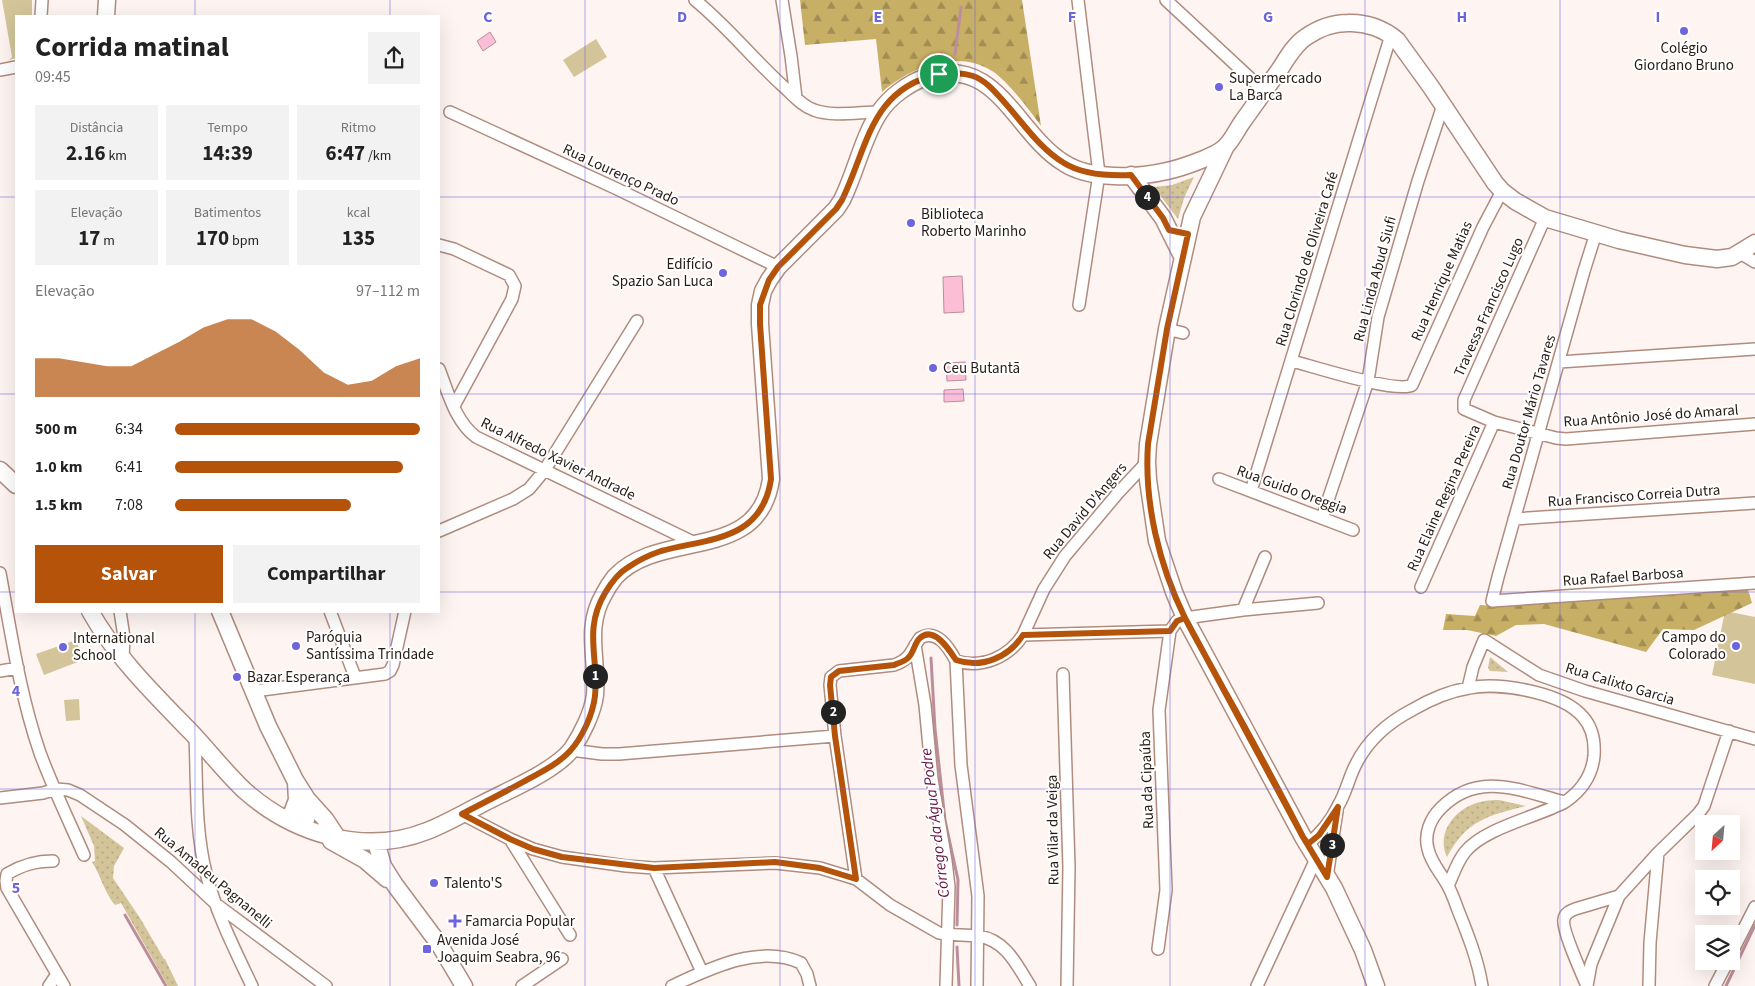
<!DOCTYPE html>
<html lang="pt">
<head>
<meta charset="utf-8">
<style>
  :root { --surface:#fff; --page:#f2f2f2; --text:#222; --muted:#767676; --accent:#b45309 }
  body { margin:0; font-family:"Source Sans 3",sans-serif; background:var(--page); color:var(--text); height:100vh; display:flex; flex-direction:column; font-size:19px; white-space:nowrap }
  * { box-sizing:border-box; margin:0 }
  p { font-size:16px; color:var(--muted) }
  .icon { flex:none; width:28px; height:28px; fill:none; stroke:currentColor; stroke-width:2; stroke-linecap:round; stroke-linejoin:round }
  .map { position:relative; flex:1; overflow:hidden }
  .details { position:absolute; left:15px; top:15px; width:425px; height:598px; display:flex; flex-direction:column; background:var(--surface); border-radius:0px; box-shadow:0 5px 20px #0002 }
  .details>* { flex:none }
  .needle { width:32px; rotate:206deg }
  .fabs { position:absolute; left:1695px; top:815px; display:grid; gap:10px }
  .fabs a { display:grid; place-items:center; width:45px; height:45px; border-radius:0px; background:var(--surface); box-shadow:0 5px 20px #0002; font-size:25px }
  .pin { position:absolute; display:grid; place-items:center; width:42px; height:42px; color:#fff; margin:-21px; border:2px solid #fff; border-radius:50%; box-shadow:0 1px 5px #0007 }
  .km { position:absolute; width:25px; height:25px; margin:-12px; border-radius:50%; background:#222; color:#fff; font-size:14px; line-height:25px; text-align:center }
  .round { display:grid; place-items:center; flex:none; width:52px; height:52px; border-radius:0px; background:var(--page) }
  .head { display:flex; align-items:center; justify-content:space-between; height:85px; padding:0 20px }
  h1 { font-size:28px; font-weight:700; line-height:38px }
  .metrics { display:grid; grid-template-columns:repeat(3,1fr); gap:8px; height:85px; padding:5px 20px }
  .metrics div { display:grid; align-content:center; border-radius:0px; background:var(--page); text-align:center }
  .metrics b { font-size:21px; font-weight:700 }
  .metrics small { font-size:14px; font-weight:400 }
  .metrics p { font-size:14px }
  .chart { height:140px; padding:10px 20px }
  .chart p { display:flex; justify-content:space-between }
  .chart svg { width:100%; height:90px; margin-top:5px; fill:var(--accent); opacity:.7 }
  .primary-button { display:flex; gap:10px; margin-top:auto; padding:10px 20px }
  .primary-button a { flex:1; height:58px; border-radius:0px; background:var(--accent); color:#fff; font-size:20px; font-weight:700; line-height:58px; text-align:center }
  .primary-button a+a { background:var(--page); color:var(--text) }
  ul { padding:0 20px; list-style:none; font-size:16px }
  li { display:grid; grid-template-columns:80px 60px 1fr; align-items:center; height:38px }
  li i { height:12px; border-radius:6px; background:var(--accent) }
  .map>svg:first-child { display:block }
  .green { fill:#d3c499 }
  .forest { fill:url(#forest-firs) }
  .park { fill:url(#park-dots) }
  .water { fill:#fcbed5; stroke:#bc8d9b }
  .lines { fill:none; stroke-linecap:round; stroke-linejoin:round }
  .stream { stroke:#bc8d9b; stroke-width:3 }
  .street-casing { stroke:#b08c7e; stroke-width:14 }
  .secondary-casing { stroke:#b08c7e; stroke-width:19 }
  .street { stroke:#fff; stroke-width:11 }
  .secondary { stroke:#fff; stroke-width:16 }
  .route-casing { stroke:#fff; stroke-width:10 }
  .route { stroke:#b45309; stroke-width:6 }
  .grid { fill:none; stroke:#6e64de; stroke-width:1; stroke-opacity:0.55 }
  .poi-dot { fill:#6e64de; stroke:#fff; stroke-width:2 }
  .labels { text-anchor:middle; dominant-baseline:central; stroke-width:4; stroke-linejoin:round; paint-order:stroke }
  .poi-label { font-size:15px; fill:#271a14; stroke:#fff; text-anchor:start }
  .street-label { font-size:15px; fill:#271a14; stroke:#fff }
  .water-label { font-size:16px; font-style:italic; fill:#68103e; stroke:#fff }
  .grid-label { font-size:16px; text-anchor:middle; font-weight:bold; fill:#6e64de; stroke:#fff; stroke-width:4; stroke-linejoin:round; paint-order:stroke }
</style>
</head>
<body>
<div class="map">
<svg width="1755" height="986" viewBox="0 0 1755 986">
  <defs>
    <pattern id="forest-firs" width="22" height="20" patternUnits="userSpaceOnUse" patternTransform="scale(1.25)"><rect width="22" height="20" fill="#c8af66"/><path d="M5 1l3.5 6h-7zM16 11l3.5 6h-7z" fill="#a28e53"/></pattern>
    <pattern id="park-dots" width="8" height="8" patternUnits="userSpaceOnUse" patternTransform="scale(1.25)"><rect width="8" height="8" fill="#d3c499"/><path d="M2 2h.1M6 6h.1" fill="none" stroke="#b5a883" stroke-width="1.8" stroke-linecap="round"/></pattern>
  </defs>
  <rect width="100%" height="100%" fill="#fef5f2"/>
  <path class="green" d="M2 0H32V16H16V58L9 60 12 57Z
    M596 39 607 57 574 77 563 60Z
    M1725 611 1755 617V684L1712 675Z
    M76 640 83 660 44 675 36 654Z
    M79 699 80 720 66 721 64 700Z"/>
  <path class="forest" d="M800 0H1022L1041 126C1029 110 1008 81 992 71 957 49 911 67 882 92L876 39 805 45Z
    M1747 587 1752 603 1694 630 1663 629 1646 652 1544 624 1516 625 1496 636 1467 630H1443L1446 614 1475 616 1480 605 1498 606Z"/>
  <path class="park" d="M1194 177 1184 198 1178 219 1154 187 1172 185Z
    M1490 657 1508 672 1490 671 1488 668Z
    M1499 800 1526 806C1487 816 1467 820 1447 857 1437 836 1451 814 1471 805 1480 801 1490 800 1499 800Z
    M81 816 124 848 114 866 113 878 140 918 164 959H165L178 986H168L121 903 115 905C104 892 101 876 92 862L95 861 94 846Z"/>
  <path class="water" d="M490 32 496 42 483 51 477 41Z
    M962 276 964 312 944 313 943 277Z
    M965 362 966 380 947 381 946 363Z
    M963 389 964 401 944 402V390Z"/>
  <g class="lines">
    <path class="stream" d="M955 54 961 7
      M931 658 935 729 945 820 958 880 957 925
      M125 915 166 986
      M957 947 959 986
      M1726 986 1755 925"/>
    <g class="street-casing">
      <path id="street" d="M695 0C727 26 753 59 784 87 793 95 802 106 814 110 832 117 860 112 879 112
        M782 0 791 56 796 98
        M1078 0 1099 174 1079 305
        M1166 0 1265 92
        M41 16 42 0
        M0 70 16 67
        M450 112 615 188 778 267
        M1545 218 1464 400V409L1494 422 1556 438 1566 439 1755 424
        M1596 233 1584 271 1498 577 1492 601 1755 583
        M439 245 454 249 509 275 515 286 512 299 454 406
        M1740 253 1755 262
        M1167 329 1183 333
        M1292 361C1312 366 1398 394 1412 385L1483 227 1502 191
        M1559 362 1755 349
        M439 369C448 392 455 421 476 437L697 544
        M1219 479 1353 530
        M1251 491 1391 35
        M1322 518 1368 381 1378 317 1418 181 1443 105
        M1514 519 1755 503
        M439 531 513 499 529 489 544 471 637 321
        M0 573C11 633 20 695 40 753 53 788 69 821 84 855
        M1421 587 1494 422
        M1243 610 1265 557
        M120 611 124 637 123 658
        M330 611 355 677
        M1023 635 1044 589 1065 556 1118 493 1147 462
        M915 645 925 705 932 779 946 861 949 887 946 986
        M956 661 961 765 978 896 977 986
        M0 671 18 668
        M1063 674 1069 867 1067 986
        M1468 688 1473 667 1484 640 1539 675 1585 691 1755 739
        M254 691 385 674 390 671 393 665 405 611
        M195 736C197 781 195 830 206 873 216 913 235 950 252 986
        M571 750 602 754H619L835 736
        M0 798 43 793 56 789 68 790 80 795 125 825 171 862 216 904 326 986
        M462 814 510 839 533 849 562 857 626 866 654 868 775 863 820 868 856 879 890 905 939 933C952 936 965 934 978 936 1006 940 1017 965 1030 986
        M510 839 570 935
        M1308 844C1320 834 1331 821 1338 806 1346 793 1349 777 1356 764 1368 740 1389 722 1412 710 1429 700 1450 691 1469 688 1499 682 1562 692 1583 717 1592 727 1595 742 1594 756 1592 776 1581 791 1565 802 1520 791 1479 770 1441 808 1430 819 1424 834 1428 849 1431 863 1441 873 1448 886 1452 893 1455 902 1458 910 1468 935 1478 960 1482 986
        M53 861C35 861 22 865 7 874L6 881 7 888 64 986
        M654 868 702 972
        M1327 877 1337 811
        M856 879 835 736 830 685 831 677 839 671 894 665C911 659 910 652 920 638 937 628 949 648 956 661 982 669 1009 657 1023 635L1170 631
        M1448 886C1453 875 1457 862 1465 852 1484 828 1537 817 1565 802
        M1158 949 1166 890 1159 710 1170 631 1177 621 1185 618 1243 610 1318 603
        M1731 954 1755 907
        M49 986 57 974
        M522 986 562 959
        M672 986C711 968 759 944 801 963L807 974 810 986
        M1257 986 1316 859
        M1587 986 1591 964 1619 896 1658 853 1698 814 1704 806 1729 731
        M1587 986C1582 974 1561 928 1564 919 1565 913 1570 911 1575 909L1619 896
        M1649 986 1650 943 1658 853
        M1715 986 1728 961"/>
    </g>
    <g class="secondary-casing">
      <path id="secondary" d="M106 16 107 0
        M1225 148 1192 217 1167 329 1148 444 1147 462 1148 480 1157 541 1174 592 1185 618 1303 837 1334 888 1363 950 1376 986
        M1131 175 1163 218 1183 258
        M0 470 16 485
        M90 611C115 656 155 695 191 732 209 751 225 772 244 790 293 834 364 856 427 831 445 824 462 814 480 805 506 791 554 772 572 749 582 734 593 712 595 695 598 658 584 628 604 594 607 588 611 582 615 577 661 528 759 564 771 479L760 324V305L763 291 769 280 778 267 836 209 842 200C856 172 862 139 879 113 889 97 909 83 926 77 997 54 1015 133 1064 163 1090 180 1137 178 1167 171 1181 168 1217 156 1226 146 1233 139 1237 129 1243 121 1255 104 1268 86 1280 69 1287 58 1295 44 1306 37 1319 28 1333 23 1348 23 1366 22 1384 29 1397 40L1431 87 1495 183 1502 191 1515 201 1545 218 1619 240 1685 255 1717 259 1732 257 1755 243
        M220 611 268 726 295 780 307 799 308 812 304 827
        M307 799 325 819 339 840
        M289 821 297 800 296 782
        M331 841 365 860 387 879
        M376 842 383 866 395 885 439 944 464 986"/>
    </g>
    <use href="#street" class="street"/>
    <use href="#secondary" class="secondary"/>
  </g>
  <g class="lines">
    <g class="route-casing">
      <path id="route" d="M939 74C870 89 868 147 842 200L836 209 778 267 769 280 760 305V324L771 479C762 541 709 538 661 551 649 555 637 561 627 568 617 574 611 583 605 593 583 630 599 657 595 696 593 714 582 738 570 751 557 765 539 773 523 782 503 793 483 803 462 814L510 839 533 849 562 857 654 868 775 862 820 868 856 879 835 736 830 685 831 677 839 671 894 665C898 663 904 662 908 658 914 653 914 643 920 638 934 625 950 651 956 660 982 669 1009 657 1023 635L1170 631 1177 621 1185 618 1303 837 1308 844 1319 835 1338 807 1327 877 1303 837 1287 806C1266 766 1245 727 1223 688 1211 665 1197 642 1185 618 1159 565 1144 503 1148 444L1167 329 1188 234 1169 230 1163 218 1131 175C1109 176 1083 175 1064 163 1040 149 1023 123 1005 103 996 93 987 81 973 76 962 72 951 73 939 74"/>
    </g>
    <use href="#route" class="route"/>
  </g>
  <path class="grid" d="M195 0V16M390 0V16M585 0V986M780 0V986M975 0V986M1170 0V986M1365 0V986M1560 0V986M0 197H16M439 197H1755M0 394H16M439 394H1755M0 592H16M439 592H1755M195 611V986M390 611V986M0 789H1755"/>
  <g class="poi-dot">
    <circle cx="1684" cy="31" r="5"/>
    <circle cx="1219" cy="87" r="5"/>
    <circle cx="911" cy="223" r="5"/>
    <circle cx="723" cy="273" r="5"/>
    <circle cx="933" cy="368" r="5"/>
    <circle cx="296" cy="646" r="5"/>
    <circle cx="1736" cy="646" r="5"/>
    <circle cx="63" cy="647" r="5"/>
    <circle cx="237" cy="677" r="5"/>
    <circle cx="434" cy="883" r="5"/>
    <path d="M452.5 913.5h5v5h5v5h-5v5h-5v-5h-5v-5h5z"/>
    <rect x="422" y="944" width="10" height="10" rx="2.5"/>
  </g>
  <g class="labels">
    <g class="poi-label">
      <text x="1684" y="48" text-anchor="middle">Colégio<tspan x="1684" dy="17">Giordano Bruno</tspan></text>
      <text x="1229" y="78">Supermercado<tspan x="1229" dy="17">La Barca</tspan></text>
      <text x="921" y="214">Biblioteca<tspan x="921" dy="17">Roberto Marinho</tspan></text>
      <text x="713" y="264" text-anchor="end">Edifício<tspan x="713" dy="17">Spazio San Luca</tspan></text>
      <text x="943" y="368">Ceu Butantã</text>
      <text x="306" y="637">Paróquia<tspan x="306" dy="17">Santíssima Trindade</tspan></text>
      <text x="1726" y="637" text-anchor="end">Campo do<tspan x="1726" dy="17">Colorado</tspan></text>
      <text x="73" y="638">International<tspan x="73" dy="17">School</tspan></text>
      <text x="247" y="677">Bazar Esperança</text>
      <text x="444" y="883">Talento'S</text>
      <text x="465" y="921">Famarcia Popular</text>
      <text x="437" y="940">Avenida José<tspan x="437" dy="17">Joaquim Seabra, 96</tspan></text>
    </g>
    <g class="street-label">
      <text transform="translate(621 175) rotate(25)">Rua Lourenço Prado</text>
      <text transform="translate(1307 259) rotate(-73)">Rua Clorindo de Oliveira Café</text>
      <text transform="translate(1375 279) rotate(-75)">Rua Linda Abud Siufi</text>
      <text transform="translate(1442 281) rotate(-66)">Rua Henrique Matias</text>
      <text transform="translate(1489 307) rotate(-66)">Travessa Francisco Lugo</text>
      <text transform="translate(1529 412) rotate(-74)">Rua Doutor Mário Tavares</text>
      <text transform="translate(1651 416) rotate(-4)">Rua Antônio José do Amaral</text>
      <text transform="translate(558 459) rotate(26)">Rua Alfredo Xavier Andrade</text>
      <text transform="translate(1292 490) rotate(20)">Rua Guido Oreggia</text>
      <text transform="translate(1634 496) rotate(-4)">Rua Francisco Correia Dutra</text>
      <text transform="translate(1444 498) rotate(-66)">Rua Elaine Regina Pereira</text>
      <text transform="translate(1085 511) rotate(-50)">Rua David D'Angers</text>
      <text transform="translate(1623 577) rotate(-4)">Rua Rafael Barbosa</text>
      <text transform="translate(1620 684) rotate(17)">Rua Calixto Garcia</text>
      <text transform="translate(1147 780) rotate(-92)">Rua da Cipaúba</text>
      <text transform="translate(1053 830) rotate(-91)">Rua Vilar da Veiga</text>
      <text transform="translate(213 878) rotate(40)">Rua Amadeu Pagnanelli</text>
    </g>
    <g class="water-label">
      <text transform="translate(935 823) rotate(-97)">Córrego da Água Podre</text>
    </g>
  </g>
  <g class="grid-label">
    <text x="488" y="22">C</text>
    <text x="682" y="22">D</text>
    <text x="878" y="22">E</text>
    <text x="1072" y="22">F</text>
    <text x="1268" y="22">G</text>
    <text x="1462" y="22">H</text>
    <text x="1658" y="22">I</text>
    <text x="16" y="696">4</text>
    <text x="16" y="893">5</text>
  </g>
</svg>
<div class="fabs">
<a><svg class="needle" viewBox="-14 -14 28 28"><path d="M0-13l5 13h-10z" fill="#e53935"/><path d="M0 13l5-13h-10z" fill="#767676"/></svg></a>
<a><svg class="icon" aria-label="locate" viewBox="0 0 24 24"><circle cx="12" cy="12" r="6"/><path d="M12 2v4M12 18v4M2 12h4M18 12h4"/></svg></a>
<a><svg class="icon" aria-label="layers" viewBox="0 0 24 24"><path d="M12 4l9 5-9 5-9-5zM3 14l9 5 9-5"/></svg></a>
</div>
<div class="pin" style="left:939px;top:74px;background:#1e9e55"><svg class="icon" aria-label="arrive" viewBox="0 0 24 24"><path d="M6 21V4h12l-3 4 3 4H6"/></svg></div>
<b class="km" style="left:595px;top:676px">1</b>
<b class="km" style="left:833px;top:712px">2</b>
<b class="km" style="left:1332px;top:845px">3</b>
<b class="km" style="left:1147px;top:197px">4</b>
<section class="details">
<div class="head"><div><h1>Corrida matinal</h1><p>09:45</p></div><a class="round"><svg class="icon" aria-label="share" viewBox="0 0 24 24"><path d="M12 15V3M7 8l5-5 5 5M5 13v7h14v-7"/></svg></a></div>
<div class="metrics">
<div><p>Distância</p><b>2.16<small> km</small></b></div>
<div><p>Tempo</p><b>14:39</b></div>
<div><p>Ritmo</p><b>6:47<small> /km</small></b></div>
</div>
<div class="metrics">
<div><p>Elevação</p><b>17<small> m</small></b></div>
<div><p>Batimentos</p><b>170<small> bpm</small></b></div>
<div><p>kcal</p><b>135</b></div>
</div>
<div class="chart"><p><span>Elevação</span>97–112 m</p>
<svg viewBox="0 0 160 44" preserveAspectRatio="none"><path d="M0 44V25L10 25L20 27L30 29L40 29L50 23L60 17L70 10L80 6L90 6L100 12L110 21L120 32L130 38L140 36L150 29L160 25V44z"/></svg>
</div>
<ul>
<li><b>500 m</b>6:34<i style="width:100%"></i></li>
<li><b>1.0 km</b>6:41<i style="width:93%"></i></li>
<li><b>1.5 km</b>7:08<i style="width:72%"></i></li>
</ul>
<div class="primary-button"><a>Salvar</a><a>Compartilhar</a></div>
</section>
</div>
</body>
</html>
